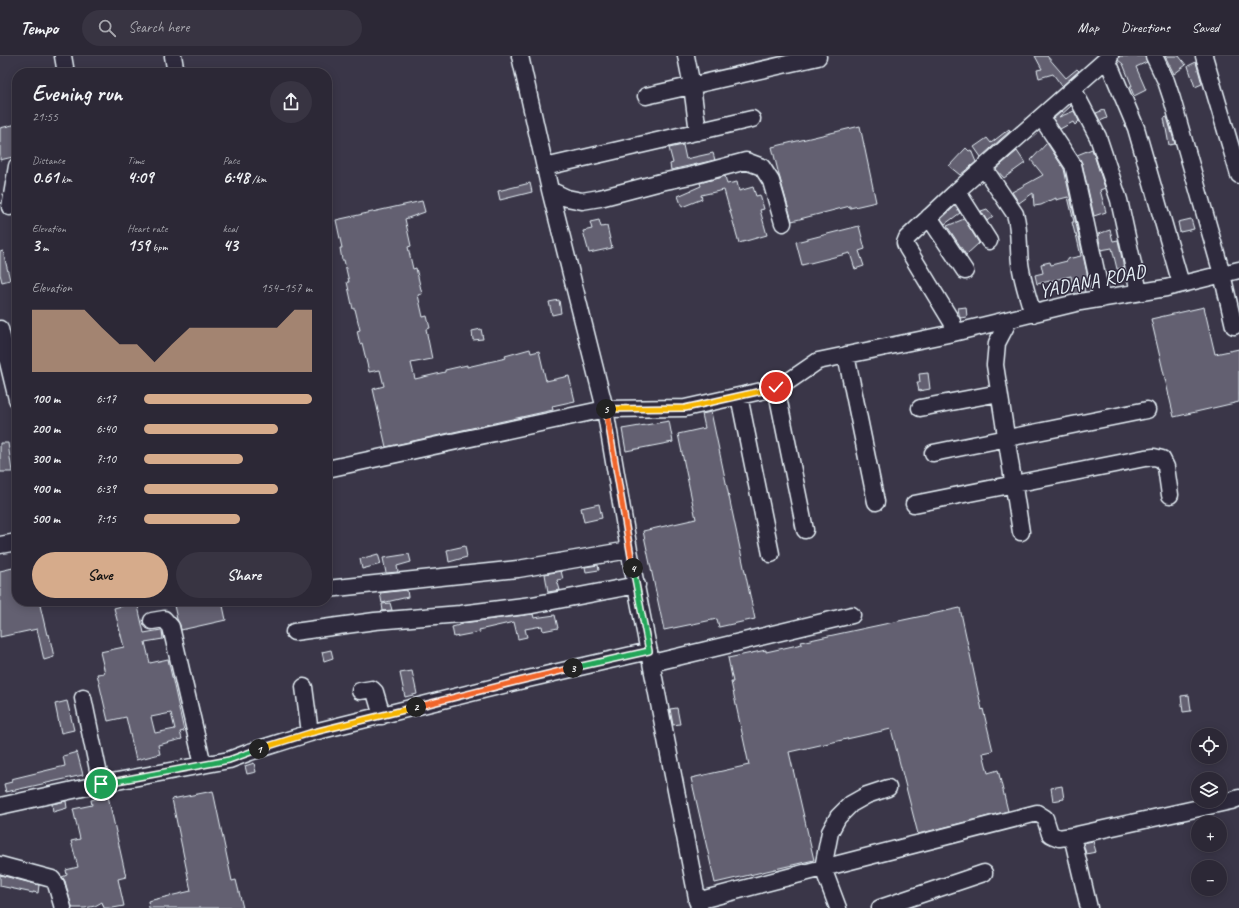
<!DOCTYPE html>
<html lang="en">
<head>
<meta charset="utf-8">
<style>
  :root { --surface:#2c2836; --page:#383442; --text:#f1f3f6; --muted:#a6a6ad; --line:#484451; --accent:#d6ab8b }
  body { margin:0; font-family:Caveat,sans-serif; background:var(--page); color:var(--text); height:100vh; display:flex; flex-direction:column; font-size:15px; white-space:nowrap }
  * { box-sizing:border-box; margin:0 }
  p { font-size:13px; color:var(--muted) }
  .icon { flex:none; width:22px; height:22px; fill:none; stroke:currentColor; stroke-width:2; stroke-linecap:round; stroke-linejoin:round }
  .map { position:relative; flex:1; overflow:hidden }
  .panel { position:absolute; left:12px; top:12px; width:320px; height:538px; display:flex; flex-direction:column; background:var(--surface); border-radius:16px; box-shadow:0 2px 10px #0003,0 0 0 1px var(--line) }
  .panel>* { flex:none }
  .fabs { position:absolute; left:1191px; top:672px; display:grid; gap:8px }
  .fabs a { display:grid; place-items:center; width:36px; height:36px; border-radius:50%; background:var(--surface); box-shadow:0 2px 10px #0003,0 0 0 1px var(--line); font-size:20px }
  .pin { position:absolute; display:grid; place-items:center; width:34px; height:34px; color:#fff; margin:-17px; border:2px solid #fff; border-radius:50%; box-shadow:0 1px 4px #0007 }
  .km { position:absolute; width:20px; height:20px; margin:-10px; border-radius:50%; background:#222; color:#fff; font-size:11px; line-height:20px; text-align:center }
  .round { display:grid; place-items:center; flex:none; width:42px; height:42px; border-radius:21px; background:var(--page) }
  .head { display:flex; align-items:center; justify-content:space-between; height:68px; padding:0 20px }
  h1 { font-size:22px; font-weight:700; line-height:30px }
  .stats { display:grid; grid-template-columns:repeat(3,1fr); gap:6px; height:68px; padding:4px 20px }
  .stats div { display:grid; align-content:center }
  .stats b { font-size:17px; font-weight:700 }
  .stats small { font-size:11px; font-weight:400 }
  .stats p { font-size:11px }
  .chart { height:112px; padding:8px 20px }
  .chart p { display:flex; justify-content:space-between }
  .chart svg { width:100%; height:72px; margin-top:4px; fill:var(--accent); opacity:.7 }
  .button { display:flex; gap:8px; margin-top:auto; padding:8px 20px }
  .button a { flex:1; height:46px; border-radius:24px; background:var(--accent); color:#111; font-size:16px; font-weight:700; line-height:46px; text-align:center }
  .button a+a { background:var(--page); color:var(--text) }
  ul { padding:0 20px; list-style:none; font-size:13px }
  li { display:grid; grid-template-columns:64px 48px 1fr; align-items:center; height:30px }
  li i { height:10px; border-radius:5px; background:var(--accent) }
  header { display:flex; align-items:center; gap:24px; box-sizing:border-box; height:56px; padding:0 20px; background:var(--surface); border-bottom:1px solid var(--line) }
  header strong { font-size:19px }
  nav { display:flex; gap:22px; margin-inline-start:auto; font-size:14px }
  .search { width:280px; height:36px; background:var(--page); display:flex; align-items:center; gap:10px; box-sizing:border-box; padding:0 14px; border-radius:22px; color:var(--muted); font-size:15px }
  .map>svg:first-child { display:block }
  .building { fill:#636171; stroke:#e8f1f8; fill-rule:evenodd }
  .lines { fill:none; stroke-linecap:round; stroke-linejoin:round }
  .minor-casing { stroke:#e8f1f8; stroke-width:19 }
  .minor { stroke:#2f2a3d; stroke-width:16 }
  .split-1-casing { stroke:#fff; stroke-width:8 }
  .split-2-casing { stroke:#fff; stroke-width:8 }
  .split-3-casing { stroke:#fff; stroke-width:8 }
  .split-4-casing { stroke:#fff; stroke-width:8 }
  .split-5-casing { stroke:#fff; stroke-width:8 }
  .split-6-casing { stroke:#fff; stroke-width:8 }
  .split-1 { stroke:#22a559; stroke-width:5 }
  .split-2 { stroke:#f5b400; stroke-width:5 }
  .split-3 { stroke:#f0652b; stroke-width:5 }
  .split-4 { stroke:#22a559; stroke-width:5 }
  .split-5 { stroke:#f0652b; stroke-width:5 }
  .split-6 { stroke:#f5b400; stroke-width:5 }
  .labels { text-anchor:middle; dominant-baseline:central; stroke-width:3; stroke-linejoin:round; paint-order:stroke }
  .street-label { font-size:20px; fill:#e8f1f8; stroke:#2f2a3d }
</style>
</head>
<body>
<header>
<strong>Tempo</strong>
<div class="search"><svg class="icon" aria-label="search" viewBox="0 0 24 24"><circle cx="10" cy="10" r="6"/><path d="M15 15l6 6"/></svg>Search here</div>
<nav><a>Map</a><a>Directions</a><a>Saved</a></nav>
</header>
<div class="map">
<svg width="1239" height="852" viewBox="0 0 1239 852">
  <rect width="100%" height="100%" fill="#3a3648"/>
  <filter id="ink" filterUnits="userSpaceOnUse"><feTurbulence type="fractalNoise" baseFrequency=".025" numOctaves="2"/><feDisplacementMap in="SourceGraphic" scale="8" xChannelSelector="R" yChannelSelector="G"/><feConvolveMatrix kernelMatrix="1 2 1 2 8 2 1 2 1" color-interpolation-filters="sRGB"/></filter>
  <g filter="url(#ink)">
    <path class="building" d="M1035 0H1047L1066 22 1077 13 1079 15 1062 30 1053 18 1039 22 1037 14 1042 13Z
      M1119 0H1145L1147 6 1136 11 1146 34 1134 40 1130 30H1132L1123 8 1118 4Z
      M1165 0H1179L1186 9 1174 18Z
      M1196 6 1202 28 1195 31 1188 10Z
      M1070 48 1071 50 1059 61 1074 55 1079 65 1075 69 1073 66 1060 73 1053 63Z
      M1104 54 1107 62 1100 65 1096 57Z
      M1167 61 1175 88 1169 89 1164 62Z
      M17 68V100L0 104V72Z
      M860 70 876 146 850 152V150L792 165 779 119 772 91Z
      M1009 73 1010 75 981 101 974 91 987 82 991 87Z
      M1047 87 1064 113 1090 231 1084 232 1085 236 1074 238 1071 220 1037 228 1035 219 1043 217 1041 208 1050 206 1051 209 1067 205V203L1081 200 1076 178H1075L1072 166H1074L1068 141 1056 144V142L1041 149 1034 150 1033 137 1019 147 1012 136 1043 119 1031 104Z
      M683 89 686 103 713 97 715 104 671 114 670 108 673 107 669 92Z
      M966 92 969 95 971 94 976 106 960 119 949 110Z
      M1092 93 1105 132 1100 134 1106 156 1094 160 1082 107 1077 99Z
      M1017 95 1025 107 1004 122 996 113Z
      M725 120 727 128 737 126 739 135 753 131 756 140 760 139 764 153 760 154 767 179 739 187 724 134 701 139 702 143 682 151 678 140 701 130 700 127Z
      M530 127 532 136 500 144 498 135Z
      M422 145 425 156 405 163 411 190 408 191 413 213 416 212 422 238 418 239 423 261 427 260 430 272 426 273 432 303 411 307 415 323 445 316V314L467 309V311L506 302 505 300 530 293 531 297 539 295 546 325 569 320 575 345 552 350 553 354 386 391 373 333 384 330 380 314 369 316 362 287 360 288 357 275 360 274 355 253H353L347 226H349L344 204H342L340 192H342L336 164Z
      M955 150 960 157 945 168 941 163Z
      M987 153 993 160 987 165 981 155Z
      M964 163 979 187 966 199 947 170Z
      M1191 163 1194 173 1180 176 1178 166Z
      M599 164 601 171 607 170 612 192 589 197 583 175 592 173 590 166Z
      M859 170 865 193 859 195 864 210 855 213 850 197 802 209 796 186Z
      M1110 174 1113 185 1118 184 1124 212 1117 213 1112 192 1101 194 1098 178Z
      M3 195 10 224 2 226 0 218V196Z
      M559 244 561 257 552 259 549 246Z
      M966 251 967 261 960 262 959 258 958 252Z
      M1204 251 1215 298 1239 293V346L1174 361 1151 263Z
      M481 273 483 283 473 284 472 275Z
      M928 317 930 333 919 335 917 326H920L919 318Z
      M711 356 755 563 719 571 717 563 664 574 643 475 696 463 678 378 705 372 702 358Z
      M669 365 673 386 626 395 622 373Z
      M0 387H8L12 416H0Z
      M599 448 602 462 584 466 581 452Z
      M465 490 467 501 449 506 447 494Z
      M378 498 381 508 362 513 360 503Z
      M409 498 411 506 397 510 398 516 386 517 383 502Z
      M598 509 599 514 586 516 585 511Z
      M17 511V545H39L47 579 49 578 54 601 44 604 37 573 0 581V515Z
      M561 515 563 523 557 524 560 534 548 536 545 518Z
      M407 534 408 541 382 547 380 537Z
      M173 545H222L226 564 181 574 180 569 177 563Z
      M137 546 144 577 161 574 162 575 163 583 145 586 150 607 168 603 184 675 180 676 182 683 158 689 160 698 136 704 126 661 108 665 97 618 105 617 100 596 124 591 114 552ZM171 657 175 673 155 677 151 661Z
      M390 547 392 554 383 555 382 548Z
      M960 552 982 654 983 653 993 695 983 697 988 717 998 714 1008 755 918 778 891 673 789 696 814 804 715 827 691 722 749 709 731 626H733L728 602 766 594V596L802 588 801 586 861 573Z
      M533 558 534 562 555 559 558 572 543 575 542 570 525 573 527 581 518 583 514 566 479 574 480 576 454 581 452 571 463 568V567Z
      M331 594 333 602 324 605 322 596Z
      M412 615 417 638 405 641 400 617Z
      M1189 639 1191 655 1183 656 1181 640Z
      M67 645 74 674 61 677 55 648Z
      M677 652 680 668 673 669 670 653Z
      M77 696 83 719 6 736 4 728 12 726 11 723 65 710 63 700Z
      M254 707 256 716 247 718 245 710Z
      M1062 730 1064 743 1053 745 1051 732Z
      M213 735 232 825 236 824 243 852H149L148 845 191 835 172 743Z
      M108 740 126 821 118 823 124 850 113 852H104L102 846 95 850 85 852H72L65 825 62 821 67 819 66 814 78 811 71 785 80 783 73 753 92 749 91 744Z
      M66 745 67 752 53 756 52 748Z
      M1093 785 1096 796 1086 798 1083 787Z
      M0 819 39 829 38 837 33 836V837L0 830Z"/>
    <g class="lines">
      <g class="minor-casing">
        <path id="minor" d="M63 0 66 17
          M173 0 176 17
          M520 0 550 134 605 353 629 494 699 852
          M686 0 692 30 698 76
          M1154 0 1166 25 1172 43 1222 218 1234 270
          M1204 0 1239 119
          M1107 3 1136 72 1181 228
          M1073 33 1098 81 1119 144 1139 236
          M646 40 818 1
          M1041 61 1073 109 1074 113 1102 243
          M545 111 752 63
          M984 112 1015 158C1020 173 1018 191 1020 207 1022 224 1028 241 1033 258
          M550 134 567 142 582 145 600 142 661 126 690 120 746 105 762 111 771 125 783 167
          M957 135 989 185
          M10 151 17 110
          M929 161 965 215
          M1009 264 997 287 995 309 1021 476
          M0 273 17 343
          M953 277 1080 246 1166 232 1239 214
          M846 299 876 446
          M776 331 805 474
          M739 340 771 498
          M920 352 999 337
          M933 397 1147 354
          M327 413 605 353 685 352 766 334 786 327 818 305 953 277 954 273 952 266 907 192 905 187 907 182 957 135 1110 0
          M914 448 1145 402 1154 401 1162 403 1166 411 1170 439
          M0 489 17 486
          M327 533 518 513 629 494
          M152 565 164 563 171 571 203 709
          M294 576 375 565 460 558 532 549 637 529
          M652 607 852 559
          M304 631 310 677
          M360 635 372 633 375 636 382 660
          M83 642 101 728
          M0 750 101 728 229 704 250 696 310 677 519 625 649 595
          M1072 780 1231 745 1239 742
          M0 809 52 823 56 828 63 852
          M697 845 823 812 1037 757 1045 762 1050 778 1054 780 1059 782 1072 780 1089 852
          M838 852 823 812 830 776 838 761 851 748 867 739 888 732
          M880 852 984 817"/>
      </g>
      <use href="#minor" class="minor"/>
    </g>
  </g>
  <g class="lines" filter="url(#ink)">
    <g class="split-1-casing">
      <path id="split-1" d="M101 728 229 704 259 693"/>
    </g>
    <g class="split-2-casing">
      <path id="split-2" d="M259 693 310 677 416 651"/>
    </g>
    <g class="split-3-casing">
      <path id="split-3" d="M416 651 519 625 573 612"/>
    </g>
    <g class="split-4-casing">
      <path id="split-4" d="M573 612 649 595 633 512"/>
    </g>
    <g class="split-5-casing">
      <path id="split-5" d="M606 353 633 512"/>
    </g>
    <g class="split-6-casing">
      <path id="split-6" d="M606 353 685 352 766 334 776 331"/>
    </g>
    <use href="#split-1" class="split-1"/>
    <use href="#split-2" class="split-2"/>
    <use href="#split-3" class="split-3"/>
    <use href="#split-4" class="split-4"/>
    <use href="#split-5" class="split-5"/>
    <use href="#split-6" class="split-6"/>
  </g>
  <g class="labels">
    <g class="street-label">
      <text transform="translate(1092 225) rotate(-11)">YADANA ROAD</text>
    </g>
  </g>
</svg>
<div class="fabs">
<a><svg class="icon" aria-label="locate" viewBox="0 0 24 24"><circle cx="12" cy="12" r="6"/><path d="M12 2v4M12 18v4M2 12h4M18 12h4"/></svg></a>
<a><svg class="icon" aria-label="layers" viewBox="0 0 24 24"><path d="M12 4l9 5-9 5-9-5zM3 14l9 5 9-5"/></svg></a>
<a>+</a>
<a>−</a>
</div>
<div class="pin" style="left:101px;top:728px;background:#1e9e55"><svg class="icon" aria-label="arrive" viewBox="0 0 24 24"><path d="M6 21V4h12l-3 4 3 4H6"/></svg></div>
<div class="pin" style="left:776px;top:331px;background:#d93025"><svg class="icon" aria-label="check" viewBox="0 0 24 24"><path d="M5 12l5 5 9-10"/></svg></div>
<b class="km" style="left:259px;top:693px">1</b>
<b class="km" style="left:416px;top:651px">2</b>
<b class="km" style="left:573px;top:612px">3</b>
<b class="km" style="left:633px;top:512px">4</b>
<b class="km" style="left:606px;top:353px">5</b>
<section class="panel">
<div class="head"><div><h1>Evening run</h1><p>21:55</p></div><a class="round"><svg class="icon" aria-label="share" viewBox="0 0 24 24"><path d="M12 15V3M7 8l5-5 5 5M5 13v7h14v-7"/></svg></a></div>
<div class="stats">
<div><p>Distance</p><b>0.61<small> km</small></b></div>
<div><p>Time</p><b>4:09</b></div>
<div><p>Pace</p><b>6:48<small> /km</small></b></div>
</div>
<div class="stats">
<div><p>Elevation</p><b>3<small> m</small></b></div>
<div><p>Heart rate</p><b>159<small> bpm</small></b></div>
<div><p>kcal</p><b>43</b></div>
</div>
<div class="chart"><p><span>Elevation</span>154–157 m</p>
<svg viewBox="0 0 160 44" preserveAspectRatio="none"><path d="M0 44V6L10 6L20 6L30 6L40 17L50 27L60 27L70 38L80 27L90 17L100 17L110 17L120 17L130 17L140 17L150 6L160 6V44z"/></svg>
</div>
<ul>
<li><b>100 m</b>6:17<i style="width:100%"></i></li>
<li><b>200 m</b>6:40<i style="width:80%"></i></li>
<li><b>300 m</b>7:10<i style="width:59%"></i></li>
<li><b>400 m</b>6:39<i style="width:80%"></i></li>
<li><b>500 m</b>7:15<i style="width:57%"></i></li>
</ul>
<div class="button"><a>Save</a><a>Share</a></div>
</section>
</div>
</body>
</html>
